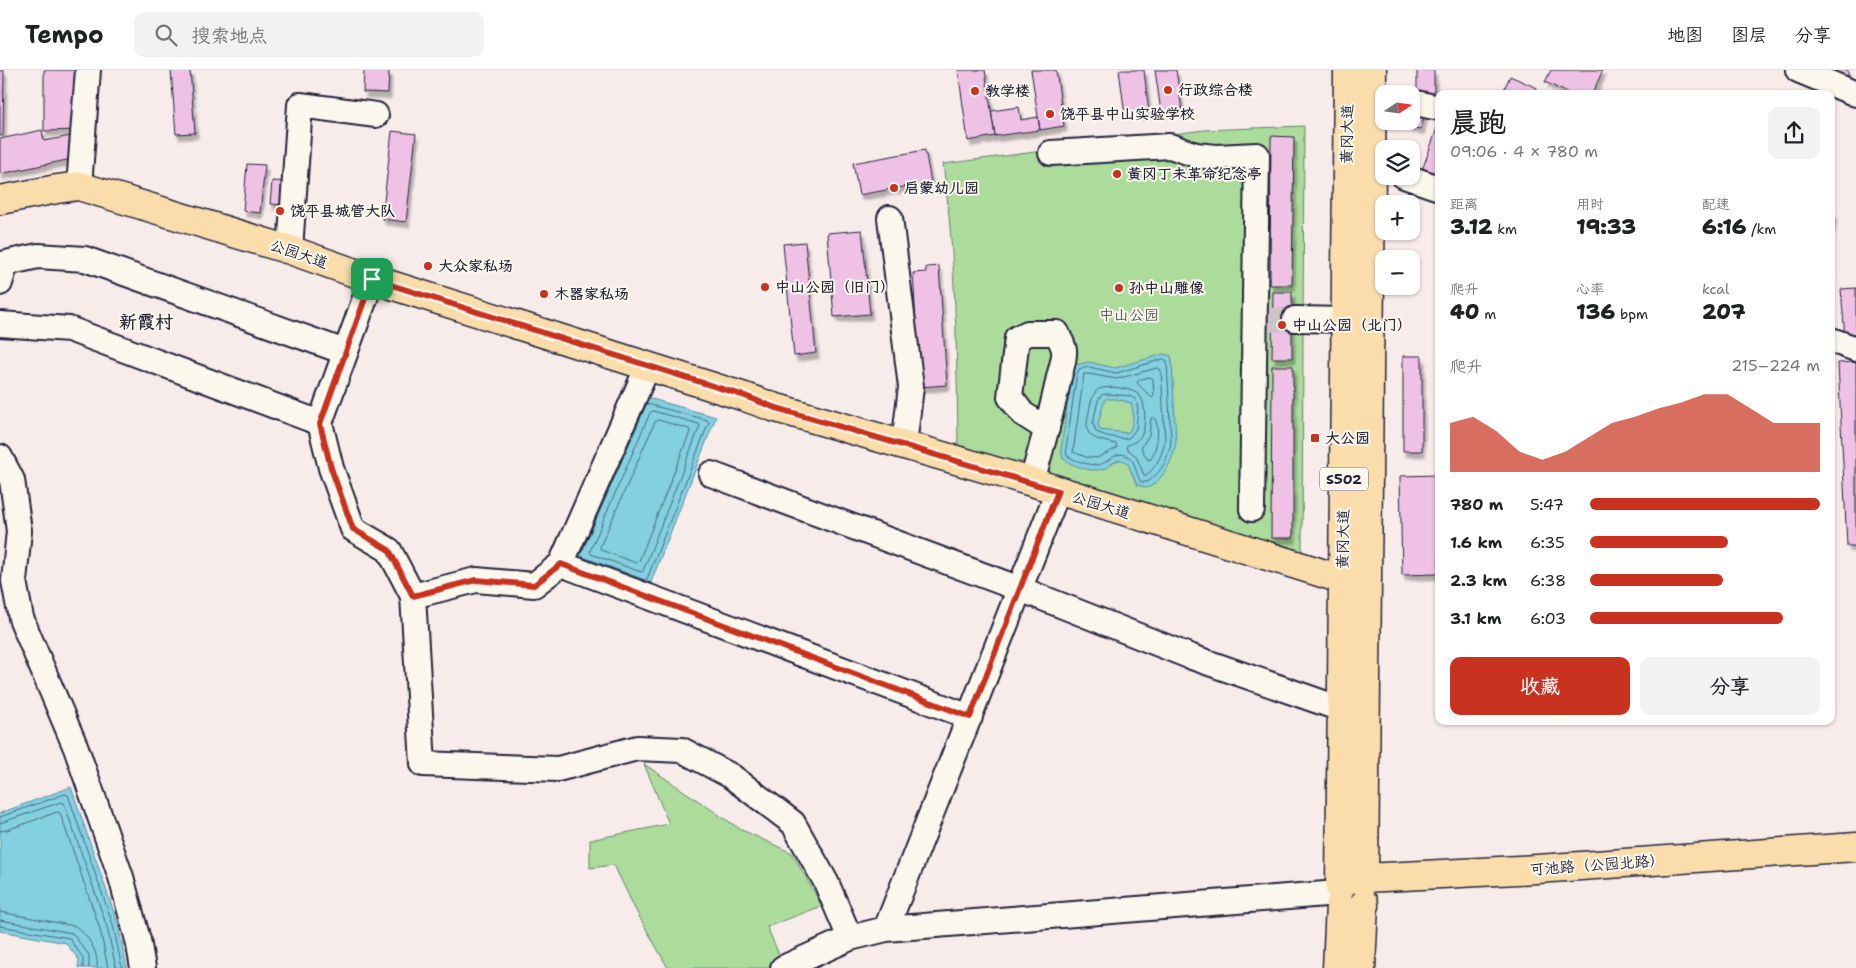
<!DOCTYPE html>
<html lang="zh">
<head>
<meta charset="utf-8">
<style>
  :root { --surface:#fff; --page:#f2f2f2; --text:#202124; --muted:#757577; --line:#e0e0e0; --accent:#c8321e }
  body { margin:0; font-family:"Shantell Sans","LXGW WenKai TC",sans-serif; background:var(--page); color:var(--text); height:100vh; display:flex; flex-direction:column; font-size:19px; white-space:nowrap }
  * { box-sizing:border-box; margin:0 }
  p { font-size:16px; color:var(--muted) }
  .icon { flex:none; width:28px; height:28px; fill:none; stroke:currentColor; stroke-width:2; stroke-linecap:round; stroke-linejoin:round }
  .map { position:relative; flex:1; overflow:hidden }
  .sheet { position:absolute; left:1435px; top:20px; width:400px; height:635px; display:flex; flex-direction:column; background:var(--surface); border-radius:10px; box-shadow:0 1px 4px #0004 }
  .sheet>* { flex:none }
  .needle { width:32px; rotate:77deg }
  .controls { position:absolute; left:1375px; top:15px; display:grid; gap:10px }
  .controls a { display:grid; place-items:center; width:45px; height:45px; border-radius:10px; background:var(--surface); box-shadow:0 1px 4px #0004; font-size:25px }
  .pin { position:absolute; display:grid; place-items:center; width:42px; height:42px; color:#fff; margin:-21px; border-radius:10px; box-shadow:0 2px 8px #0006 }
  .round { display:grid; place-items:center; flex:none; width:52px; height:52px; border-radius:10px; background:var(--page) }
  .headline { display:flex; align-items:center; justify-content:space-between; height:85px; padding:0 15px }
  h1 { font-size:28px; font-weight:800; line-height:38px }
  .metrics { display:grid; grid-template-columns:repeat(3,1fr); gap:8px; height:85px; padding:5px 15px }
  .metrics div { display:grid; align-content:center }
  .metrics b { font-size:21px; font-weight:800 }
  .metrics small { font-size:14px; font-weight:400 }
  .metrics p { font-size:14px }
  .chart { height:140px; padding:10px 15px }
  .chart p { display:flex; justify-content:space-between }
  .chart svg { width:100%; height:90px; margin-top:5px; fill:var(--accent); opacity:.7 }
  .cta { display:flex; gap:10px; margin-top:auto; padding:10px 15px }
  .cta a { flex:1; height:58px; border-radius:10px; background:var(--accent); color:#fff; font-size:20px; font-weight:800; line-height:58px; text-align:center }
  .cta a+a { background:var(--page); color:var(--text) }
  ul { padding:0 15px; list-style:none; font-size:16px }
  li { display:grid; grid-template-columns:80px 60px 1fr; align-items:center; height:38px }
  li i { height:12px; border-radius:6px; background:var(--accent) }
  header { display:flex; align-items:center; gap:30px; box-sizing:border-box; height:70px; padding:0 25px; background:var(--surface); border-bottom:1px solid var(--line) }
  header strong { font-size:24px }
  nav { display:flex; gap:28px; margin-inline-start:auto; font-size:18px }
  .search { width:350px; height:45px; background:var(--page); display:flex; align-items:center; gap:12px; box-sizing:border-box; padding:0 18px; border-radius:10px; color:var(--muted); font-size:19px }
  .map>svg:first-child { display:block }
  .green { fill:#acdc9c; stroke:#677f6c }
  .water { fill:#82d0e0; stroke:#5c8a9e; fill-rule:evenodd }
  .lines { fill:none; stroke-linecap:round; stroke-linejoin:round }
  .shore { stroke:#48687d; stroke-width:1 }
  .building { fill:#eec1e5; stroke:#22223b; filter:url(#shadow) }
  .minor-tunnel { stroke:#cdc4c8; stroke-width:24; stroke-dasharray:24 12; stroke-linecap:butt }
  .minor-casing { stroke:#22223b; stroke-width:28 }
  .major-casing { stroke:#22223b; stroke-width:31 }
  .minor { stroke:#fbf7ec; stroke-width:24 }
  .major { stroke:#faddab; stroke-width:28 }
  .route-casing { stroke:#fff; stroke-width:10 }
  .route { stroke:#c8321e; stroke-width:6 }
  .poi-dot { fill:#c8321e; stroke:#fbf7ec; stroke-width:2 }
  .labels { text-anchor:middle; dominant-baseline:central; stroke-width:4; stroke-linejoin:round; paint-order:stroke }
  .shield { fill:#fbf7ec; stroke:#636270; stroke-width:1 }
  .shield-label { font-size:14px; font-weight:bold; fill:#22223b }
  .poi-label { font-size:15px; font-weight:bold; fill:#22223b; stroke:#fbf7ec; text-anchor:start }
  .street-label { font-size:15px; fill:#22223b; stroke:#fbf7ec }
  .park-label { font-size:15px; fill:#4b5a58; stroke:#fbf7ec }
  .quarter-label { font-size:18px; font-weight:bold; fill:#22223b; stroke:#fbf7ec }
</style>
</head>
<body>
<header>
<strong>Tempo</strong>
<div class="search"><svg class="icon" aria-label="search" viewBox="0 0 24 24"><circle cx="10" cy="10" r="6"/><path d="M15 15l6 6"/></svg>搜索地点</div>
<nav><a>地图</a><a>图层</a><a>分享</a></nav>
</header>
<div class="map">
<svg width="1856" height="898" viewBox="0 0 1856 898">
  <defs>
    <filter id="shadow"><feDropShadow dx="3" dy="5.5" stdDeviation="1" flood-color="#0004"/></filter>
  </defs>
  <rect width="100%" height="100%" fill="#f8eceb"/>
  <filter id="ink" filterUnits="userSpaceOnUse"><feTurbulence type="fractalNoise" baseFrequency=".02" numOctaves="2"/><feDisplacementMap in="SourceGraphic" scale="10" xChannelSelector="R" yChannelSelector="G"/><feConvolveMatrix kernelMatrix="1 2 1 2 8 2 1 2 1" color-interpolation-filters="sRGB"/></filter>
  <g filter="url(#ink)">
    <path class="green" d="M1304 56 1302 482 1063 412C1036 384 1021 395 988 390 978 388 967 384 958 382 957 286 956 189 943 94L1204 60Z
      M644 694 740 759 792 783 822 836 767 857 785 898H668L635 839 614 795 590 798V770L669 754Z"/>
    <path class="water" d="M1164 284 1171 286 1172 291 1176 371C1174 389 1165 408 1148 418L1137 415 1127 392C1117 387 1114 393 1106 398 1093 404 1074 396 1063 389L1061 379 1071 308 1075 295 1089 292 1115 298ZM1105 329H1116L1131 333C1134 341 1134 356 1128 363L1100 360 1098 354Z
      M645 327 716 347 649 517 574 489Z
      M71 717 118 854 127 898H78L79 890 66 873 0 861V743Z"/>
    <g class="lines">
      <path class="shore" d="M1164 289 1167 291 1171 371C1169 387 1161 404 1147 412H1141C1136 405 1136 392 1129 387 1116 378 1109 394 1097 395 1087 395 1076 391 1067 386L1066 379 1076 309 1079 299 1089 297 1116 303Z
        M1158 298 1161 300 1165 370C1163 383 1157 397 1146 405H1144L1136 386 1126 378 1127 375C1133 373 1139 370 1142 364 1146 354 1146 334 1140 326 1134 318 1108 315 1099 319 1094 322 1093 327 1091 332 1084 364 1083 367 1116 374L1117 378 1097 388 1086 387 1073 382 1084 304H1089L1116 309Z
        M1150 307 1153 309 1154 326 1152 328 1137 313 1139 310Z
        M1107 324 1130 326 1136 330 1138 339 1136 359 1130 367 1125 369 1107 366 1096 362 1093 353 1098 330 1102 325Z
        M647 334 707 350 709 352 647 509 645 510 583 487 581 485Z
        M653 341 699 354 700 356 643 501 641 502 591 484 590 481 650 343Z
        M1154 347C1161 359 1157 377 1151 389L1148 390 1141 378 1149 365 1151 349Z
        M658 350 689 359 690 362 639 491 636 493 601 480 600 477 655 352Z
        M0 747 65 724 68 725 113 855 122 898
        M0 753 61 732 64 733 107 857 116 898
        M0 761 7 760 57 742 60 743 100 859 108 898
        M0 842 75 856C88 865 99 882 97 898
        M0 850 72 863 89 885V898
        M0 856 69 868 83 888V898"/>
    </g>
    <path class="building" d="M0 0H4L3 66H0Z
      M44 0H84L79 60 44 61Z
      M171 0H190L195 63 176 64Z
      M364 0H389L388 23 363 22Z
      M958 0H985L995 66 968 71Z
      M1031 0H1056L1064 56 1040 60Z
      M1119 0H1144L1149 43 1125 45Z
      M1155 0H1176L1182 40 1161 42Z
      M1417 0H1434V25H1417Z
      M1551 0H1603L1592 24H1570L1545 12Z
      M1821 0H1848V14Z
      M1510 6 1537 18 1535 24H1502Z
      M1415 27 1428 30 1421 59 1409 57 1410 51H1411Z
      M1019 37 1021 50 1038 47 1040 60 995 66 991 41Z
      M1439 53V101L1436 108 1421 103Z
      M42 60 44 71 76 65 81 87 0 104V69Z
      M392 61 416 64 406 152 382 149Z
      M1271 66 1294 67 1292 215H1270Z
      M925 80 931 112 859 125 853 93Z
      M247 94 265 95 260 143 243 141Z
      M272 111 292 112 285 135 270 134Z
      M1831 143H1834L1831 160Z
      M862 160 870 244 834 247 827 163Z
      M805 172 816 283 794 286 783 174Z
      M939 196 947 315 920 317 913 203 926 202V197Z
      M1856 218V268H1845L1841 219Z
      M1273 222H1292V288H1272Z
      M1403 286H1422V381H1403Z
      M1856 292V476H1847L1838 293Z
      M1272 296H1293V468H1271Z
      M1439 405V504L1402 505 1400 406Z"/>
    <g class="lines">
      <path class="minor-tunnel" d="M1268 250 1295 249"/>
      <g class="minor-casing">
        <path id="minor" d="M1798 0 1856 24
          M1411 32 1439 38
          M1051 83 1170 76 1196 85 1216 87 1257 85 1252 439
          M1404 106 1439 118
          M79 116 88 0
          M890 148 911 317 904 375
          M290 180 300 35 376 45
          M372 209 320 353 331 398 353 459 389 480 413 526
          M0 213 6 193 38 186 85 189 345 282
          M1295 249 1349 250
          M0 254 69 259 320 353
          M1831 270 1856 279
          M648 296 561 494 970 647
          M0 387 12 410 19 461 14 511 21 548 76 678 121 807 138 870 143 898
          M711 404 1020 519 1189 586 1341 639
          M1032 412C1041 377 1052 343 1059 307 1061 299 1065 288 1064 280 1063 274 1059 268 1057 263H1028L1017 268 1010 327 1023 344 1047 359
          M561 494 534 515 476 510 413 526 423 694 558 699 637 678 682 680 731 706 793 753 826 812 850 868
          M886 859 1058 421
          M783 898 850 868 886 859 1338 823"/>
      </g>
      <g class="major-casing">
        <path id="major" d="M0 130 57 119 79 116 290 180 372 209 745 327 773 337 1032 412 1341 509
          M1346 809 1537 799 1856 777
          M1364 812 1372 0
          M1340 818 1348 0
          M1337 898 1340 835
          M1361 898 1364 834"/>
      </g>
      <use href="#minor" class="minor"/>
      <use href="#major" class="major"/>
    </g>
  </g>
  <g class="lines" filter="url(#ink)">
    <g class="route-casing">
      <path id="route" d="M372 209 745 326 773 337 1058 421 970 647 561 494 534 515 476 510 413 526 389 480 353 459 331 398 320 354Z"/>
    </g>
    <use href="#route" class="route"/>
  </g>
  <g class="poi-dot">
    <circle cx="1168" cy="20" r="5"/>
    <circle cx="975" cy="21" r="5"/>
    <circle cx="1050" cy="44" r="5"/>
    <circle cx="1117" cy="104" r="5"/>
    <circle cx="894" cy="118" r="5"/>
    <circle cx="280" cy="141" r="5"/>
    <circle cx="428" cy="196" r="5"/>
    <circle cx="765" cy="217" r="5"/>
    <circle cx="1119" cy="218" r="5"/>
    <circle cx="544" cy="224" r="5"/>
    <circle cx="1282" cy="255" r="5"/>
    <rect x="1310" y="363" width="10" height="10" rx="2.5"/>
  </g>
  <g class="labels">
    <rect class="shield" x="1320" y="397.5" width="48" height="23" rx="4"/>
    <g class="shield-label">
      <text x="1344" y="409">S502</text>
    </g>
    <g class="poi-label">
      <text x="1178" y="20">行政综合楼</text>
      <text x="985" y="21">教学楼</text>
      <text x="1060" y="44">饶平县中山实验学校</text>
      <text x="1127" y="104">黄冈丁未革命纪念亭</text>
      <text x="904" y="118">启蒙幼儿园</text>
      <text x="290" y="141">饶平县城管大队</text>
      <text x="438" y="196">大众家私场</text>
      <text x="775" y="217">中山公园（旧门）</text>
      <text x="1129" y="218">孙中山雕像</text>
      <text x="554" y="224">木器家私场</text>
      <text x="1292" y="255">中山公园（北门）</text>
      <text x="1325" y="368">大公园</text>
    </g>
    <g class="street-label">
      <text transform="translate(1347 64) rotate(-89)">黄冈大道</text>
      <text transform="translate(299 184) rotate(19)">公园大道</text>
      <text transform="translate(1101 435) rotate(17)">公园大道</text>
      <text transform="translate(1343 469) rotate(-89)">黄冈大道</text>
      <text transform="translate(1597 795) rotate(-4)">可池路（公园北路）</text>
    </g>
    <g class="park-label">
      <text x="1129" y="245">中山公园</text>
    </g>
    <g class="quarter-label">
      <text x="146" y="252">新霞村</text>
    </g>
  </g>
</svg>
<div class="controls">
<a><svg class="needle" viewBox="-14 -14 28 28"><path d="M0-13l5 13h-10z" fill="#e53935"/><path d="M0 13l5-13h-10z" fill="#757577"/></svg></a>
<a><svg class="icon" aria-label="layers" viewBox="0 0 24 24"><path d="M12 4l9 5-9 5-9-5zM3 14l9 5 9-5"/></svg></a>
<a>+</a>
<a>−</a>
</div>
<div class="pin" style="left:372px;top:209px;background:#1e9e55"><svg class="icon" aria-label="arrive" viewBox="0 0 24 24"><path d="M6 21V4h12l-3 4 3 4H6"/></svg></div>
<section class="sheet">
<div class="headline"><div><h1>晨跑</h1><p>09:06 · 4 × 780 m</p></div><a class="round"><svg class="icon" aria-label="share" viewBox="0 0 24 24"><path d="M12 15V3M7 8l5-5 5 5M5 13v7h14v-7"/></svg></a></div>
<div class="metrics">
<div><p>距离</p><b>3.12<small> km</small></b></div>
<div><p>用时</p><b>19:33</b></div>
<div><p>配速</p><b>6:16<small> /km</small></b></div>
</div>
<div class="metrics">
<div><p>爬升</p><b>40<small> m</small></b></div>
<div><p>心率</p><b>136<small> bpm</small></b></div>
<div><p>kcal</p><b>207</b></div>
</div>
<div class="chart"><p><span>爬升</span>215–224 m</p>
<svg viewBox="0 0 160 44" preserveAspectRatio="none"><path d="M0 44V20L10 17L20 24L30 34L40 38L50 34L60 27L70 20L80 17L90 13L100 10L110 6L120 6L130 13L140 20L150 20L160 20V44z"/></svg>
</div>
<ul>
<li><b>780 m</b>5:47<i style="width:100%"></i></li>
<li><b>1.6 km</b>6:35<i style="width:60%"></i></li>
<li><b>2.3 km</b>6:38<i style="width:58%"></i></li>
<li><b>3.1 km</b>6:03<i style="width:84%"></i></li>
</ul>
<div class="cta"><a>收藏</a><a>分享</a></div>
</section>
</div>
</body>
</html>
